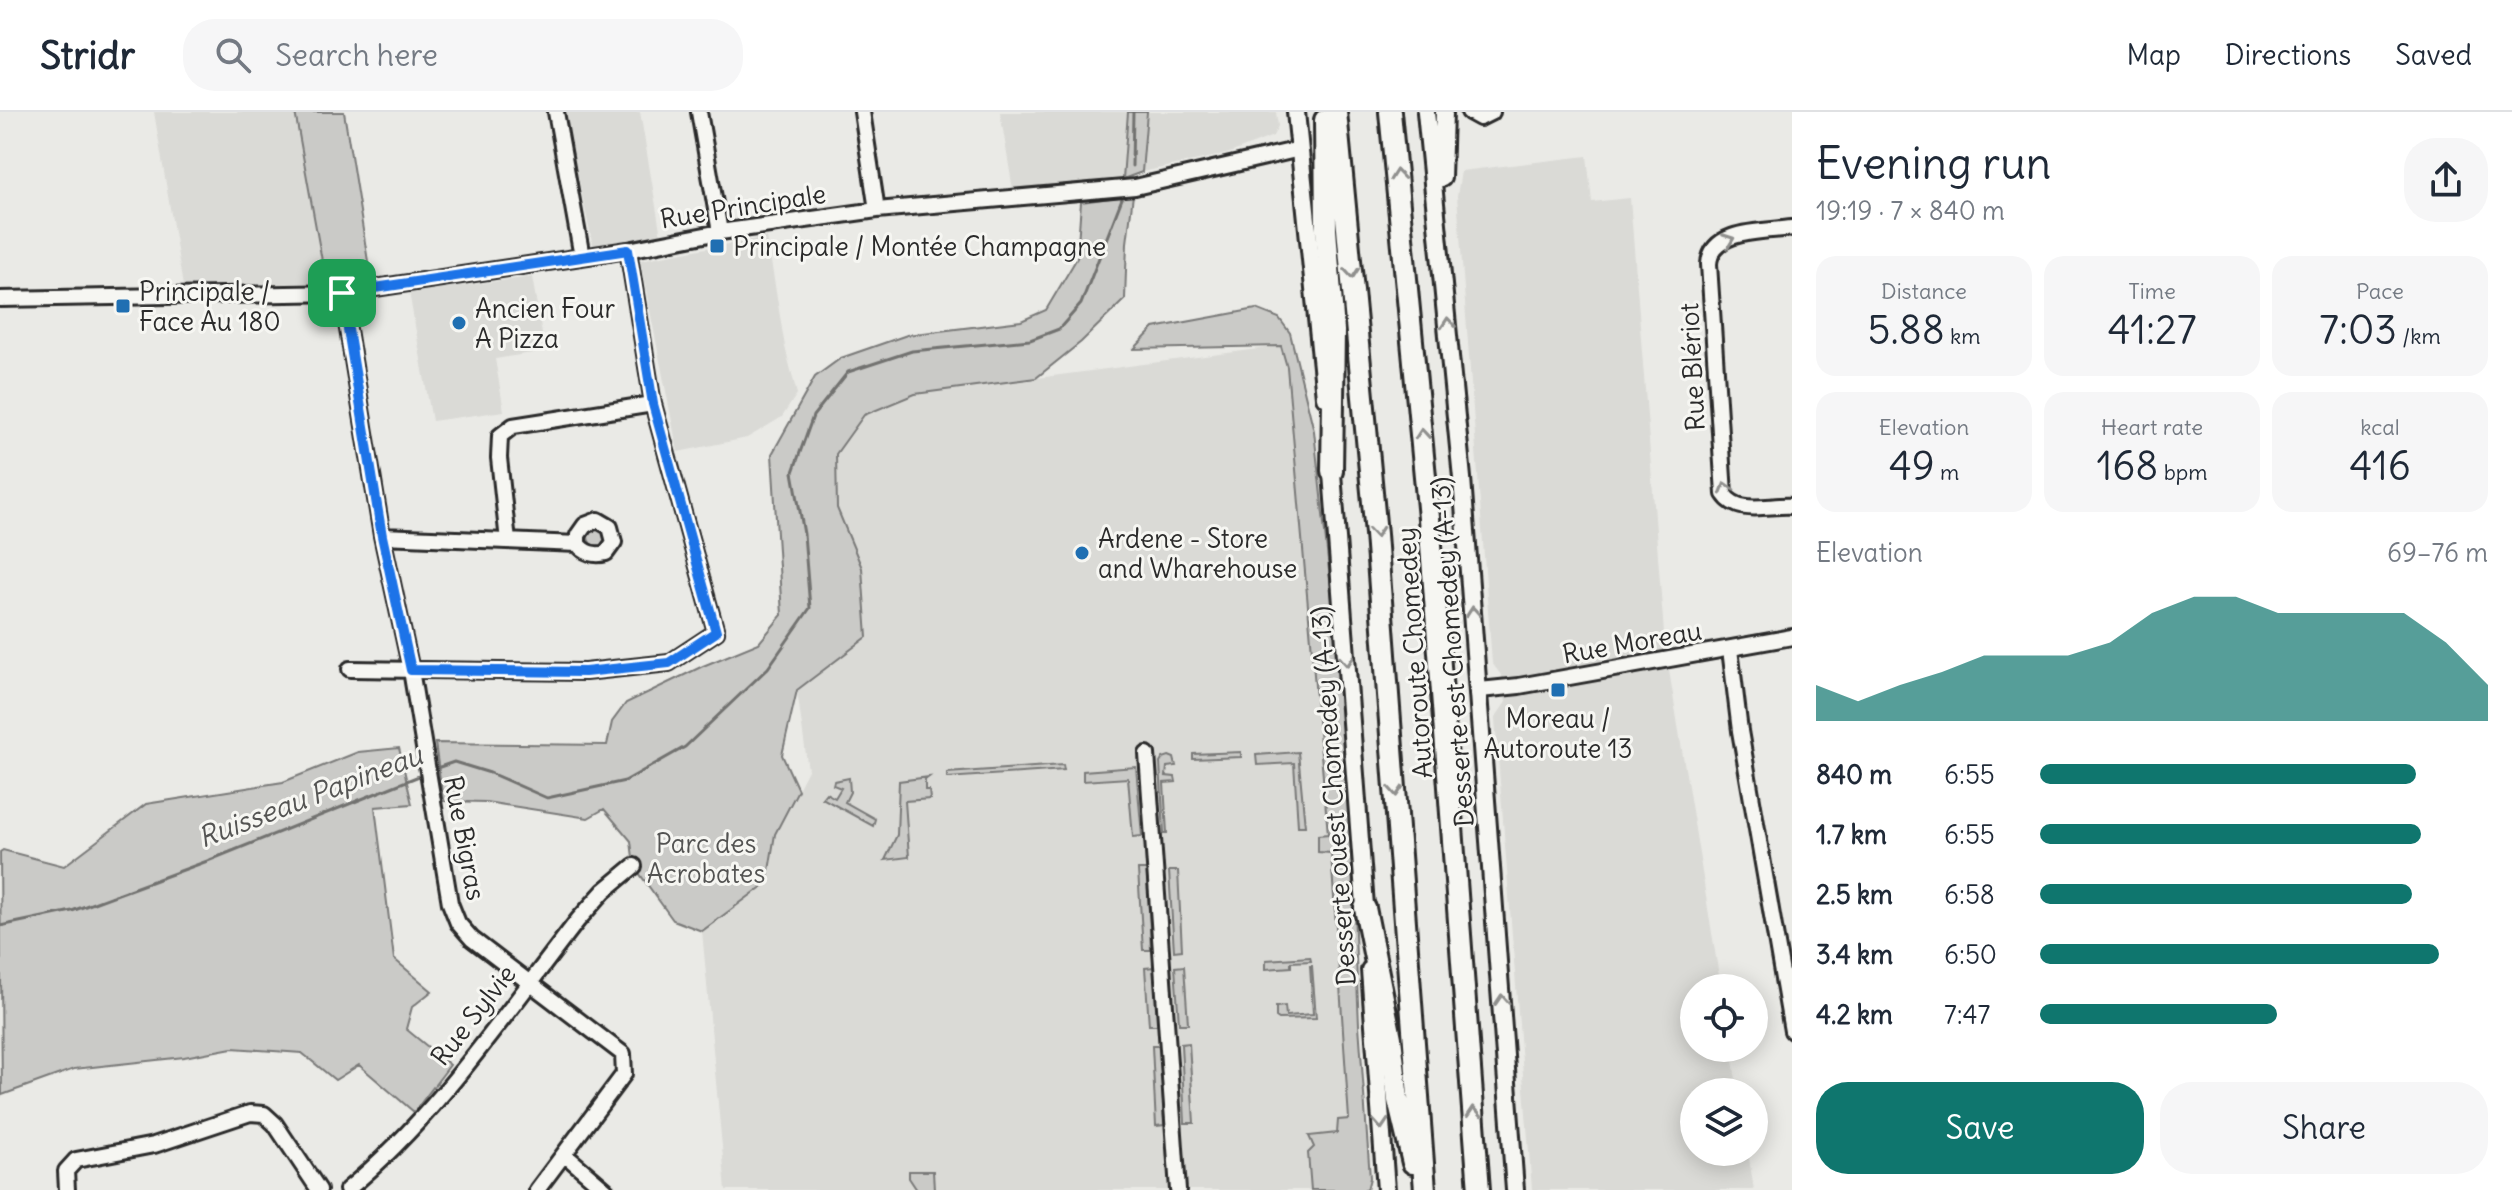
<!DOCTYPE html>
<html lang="en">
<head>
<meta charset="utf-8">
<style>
  :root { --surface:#fff; --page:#f6f6f7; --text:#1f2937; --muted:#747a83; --line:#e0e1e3; --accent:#0f766e }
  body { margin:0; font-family:Delius,sans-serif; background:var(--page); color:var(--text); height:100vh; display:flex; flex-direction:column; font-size:30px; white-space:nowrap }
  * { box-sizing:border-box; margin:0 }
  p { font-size:26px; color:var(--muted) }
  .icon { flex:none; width:44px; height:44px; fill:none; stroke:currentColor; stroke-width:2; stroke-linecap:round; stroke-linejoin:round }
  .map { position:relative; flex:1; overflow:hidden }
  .panel { display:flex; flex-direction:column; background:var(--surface); width:720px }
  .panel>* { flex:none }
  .buttons { position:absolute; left:1680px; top:862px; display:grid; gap:16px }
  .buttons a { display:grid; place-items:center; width:88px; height:88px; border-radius:50%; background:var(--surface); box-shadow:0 4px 20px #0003; font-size:40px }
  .pin { position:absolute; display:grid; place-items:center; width:68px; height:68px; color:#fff; margin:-34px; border-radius:16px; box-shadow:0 4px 12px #0006 }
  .round { display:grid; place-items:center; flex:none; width:84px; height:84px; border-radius:32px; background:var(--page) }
  .head { display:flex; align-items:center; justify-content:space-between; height:136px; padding:0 24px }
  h1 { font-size:44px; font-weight:600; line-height:60px }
  .metrics { display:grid; grid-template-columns:repeat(3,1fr); gap:12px; height:136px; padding:8px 24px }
  .metrics div { display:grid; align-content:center; border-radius:20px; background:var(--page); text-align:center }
  .metrics b { font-size:40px; font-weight:600 }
  .metrics small { font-size:22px; font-weight:400 }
  .metrics p { font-size:22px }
  .chart { height:224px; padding:16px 24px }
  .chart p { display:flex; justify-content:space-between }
  .chart svg { width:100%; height:144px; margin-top:8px; fill:var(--accent); opacity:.7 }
  .cta { display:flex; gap:16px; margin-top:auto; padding:16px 24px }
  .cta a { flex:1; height:92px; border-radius:32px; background:var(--accent); color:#fff; font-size:32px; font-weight:600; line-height:92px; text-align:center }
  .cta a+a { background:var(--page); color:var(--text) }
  ul { padding:0 24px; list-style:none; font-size:26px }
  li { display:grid; grid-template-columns:128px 96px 1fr; align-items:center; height:60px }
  li i { height:20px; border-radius:10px; background:var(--accent) }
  header { display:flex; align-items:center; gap:48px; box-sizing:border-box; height:112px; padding:0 40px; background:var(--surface); border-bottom:2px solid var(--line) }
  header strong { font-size:38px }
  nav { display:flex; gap:44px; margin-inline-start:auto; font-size:28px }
  .search { width:560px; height:72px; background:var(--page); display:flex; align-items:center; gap:20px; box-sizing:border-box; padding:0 28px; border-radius:32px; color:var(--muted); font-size:30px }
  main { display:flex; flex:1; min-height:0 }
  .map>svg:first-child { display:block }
  .built { fill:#dadad6 }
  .green { fill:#cacac7; stroke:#7a7a79; stroke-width:2 }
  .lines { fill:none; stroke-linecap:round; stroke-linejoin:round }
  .stream { stroke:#727270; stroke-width:3 }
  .minor-casing { stroke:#2b2b2b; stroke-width:20 }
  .major-casing { stroke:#2b2b2b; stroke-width:22 }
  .highway-casing { stroke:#2b2b2b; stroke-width:26 }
  .minor { stroke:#f6f6f2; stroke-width:14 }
  .major { stroke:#f6f6f2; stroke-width:16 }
  .highway { stroke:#f6f6f2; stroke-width:20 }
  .oneway { stroke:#90908e }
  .route-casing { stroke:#fff; stroke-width:16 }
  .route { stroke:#1a73e8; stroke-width:10 }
  .poi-dot { fill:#1f6fb2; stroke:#f6f6f2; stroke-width:3 }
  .labels { text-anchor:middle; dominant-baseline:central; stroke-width:6; stroke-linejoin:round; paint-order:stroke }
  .street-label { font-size:26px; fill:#2b2b2b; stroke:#f6f6f2 }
  .poi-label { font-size:26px; fill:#2b2b2b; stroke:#f6f6f2; text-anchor:start }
  .park-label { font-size:26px; fill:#535352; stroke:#f6f6f2 }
  .water-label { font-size:28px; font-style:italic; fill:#545453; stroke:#f6f6f2 }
</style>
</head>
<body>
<header>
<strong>Stridr</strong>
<div class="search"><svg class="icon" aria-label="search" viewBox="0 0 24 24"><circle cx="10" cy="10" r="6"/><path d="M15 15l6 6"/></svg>Search here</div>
<nav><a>Map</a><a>Directions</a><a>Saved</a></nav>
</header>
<main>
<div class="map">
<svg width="1792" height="1078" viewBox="0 0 1792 1078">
  <rect width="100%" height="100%" fill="#eaeae6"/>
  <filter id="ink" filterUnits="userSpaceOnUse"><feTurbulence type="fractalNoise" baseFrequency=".0125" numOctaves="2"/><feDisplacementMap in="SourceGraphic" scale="16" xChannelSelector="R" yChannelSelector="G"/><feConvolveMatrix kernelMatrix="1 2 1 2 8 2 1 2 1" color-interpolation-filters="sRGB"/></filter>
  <g filter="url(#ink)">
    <path class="built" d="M154 0H295L326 171 183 174Z
      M564 0H640L661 124 593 134Z
      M1000 0H1128L1123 67 1013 78Z
      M1147 0H1276L1278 14 1273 24 1227 42 1142 60Z
      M1587 44 1592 90 1630 86 1665 534 1721 876H1694V936H1731L1738 980H1694V1040H1748L1754 1078H1532L1495 606 1506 590 1501 563 1492 551 1457 84 1461 59Z
      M767 125 785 235 797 282 782 305 747 326 678 340 640 148Z
      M532 165 545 239 495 247 504 299 432 309 409 180Z
      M1281 234 1287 255 1321 621 1328 722 1319 740 1331 741 1355 1078H726L702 819 767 771 775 722 808 658 797 578 867 525 862 456 837 396 836 342 864 303 915 282Z"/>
    <path class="green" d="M295 0H344L371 168 326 171Z
      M1128 0H1147L1142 60 1123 67Z
      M1133 83 1127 131 1125 187 1081 230 1036 266 915 282 864 303 836 342 837 396 862 456 867 525 797 578 782 643 798 678 775 722 767 771 702 819 673 808 634 754 631 729 604 697 588 706 486 690 443 689 435 631 607 633 612 610 626 591 703 554 759 531 782 503 772 342 815 265 841 246 907 223 1021 209 1046 198 1077 146 1081 90Z
      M1256 197 1279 206 1290 221 1314 319 1346 616 1359 913 1370 1066 1367 1078H1311L1308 1041 1314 1035 1309 1024 1337 1021 1338 1008 1349 1007 1331 741 1318 740V723L1328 722 1287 255 1281 234 1134 237 1154 216Z
      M588 425a9 9 0 1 1 18 0a9 9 0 1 1-18 0Z
      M399 636 412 692 375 695 394 847 432 879 412 895 406 917 450 953 414 1000 359 953 335 968 302 941 232 936 184 945 74 957 2 983 0 740 3 738 64 754 146 692 283 670 358 640Z
      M1241 640V645L1193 647V642Z
      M1298 640 1305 714H1298L1294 651 1257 653 1256 643Z
      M1169 644 1174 646 1176 654 1167 655 1166 664 1175 665 1176 670 1164 671 1167 721H1164L1160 651 1163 646Z
      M1063 653 1064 658 947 666V661Z
      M1136 655 1142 724 1133 725 1128 666 1083 669V659Z
      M929 665 925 668V678H929L930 687 905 689 909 745 885 748 897 723 899 669Z
      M849 666 850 680 845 690 875 707 873 714 822 686 826 681 835 686 841 676 833 673 834 669Z
      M1138 758H1147L1151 838H1143Z
      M1169 759H1178L1182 838 1174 839Z
      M1310 845 1311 849 1291 850V855L1266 857V848Z
      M1184 854 1188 912H1179L1175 855Z
      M1310 854H1312L1316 906 1279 907 1276 905V895L1285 894 1286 904 1313 902Z
      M1154 855 1158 913H1149L1145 856Z
      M1189 931 1194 1011H1185L1181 932Z
      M1152 934H1160L1164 1013 1156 1014Z
      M909 1059H933L934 1078H917L909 1066Z"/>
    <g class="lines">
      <path class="stream" d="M1132 54 1133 0
        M434 657 454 650 490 661 547 686 625 669 685 635 768 556 810 496 804 422 793 360 813 304 848 260 912 239 1030 228 1059 217 1081 192 1123 84
        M0 814 72 799 210 748 424 662"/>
      <g class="minor-casing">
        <path id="minor" d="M556 0 582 145
          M699 0 720 120
          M862 0 877 98
          M1469 0 1480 6 1492 0
          M1792 116C1766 120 1711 116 1709 152L1724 382C1738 404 1770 392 1792 394
          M342 181 382 424 411 558 450 791 458 811 472 827 623 942 624 962 537 1078
          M0 187 342 181 628 138 720 120 877 98 1135 75 1300 37
          M382 424 578 432C584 441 595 444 606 441L614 430 610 415 598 408 585 413 578 423V432
          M508 429 499 346 500 324 513 314 653 292
          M1730 537 1740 619 1792 919
          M350 557 585 560 669 551 716 520 653 292 628 138
          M1480 578 1519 574 1792 525
          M1147 642 1178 1078
          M564 1042 606 1078
          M67 1078 66 1059 76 1048 154 1033 250 1001 264 1002 275 1012 319 1078
          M347 1078C436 1005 507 899 578 808L604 779 634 754"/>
      </g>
      <g class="major-casing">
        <path id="major" d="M1296 0 1325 285
          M1426 0 1462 366 1515 1078
          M1442 66 1444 0
          M1331 348 1366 807
          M1370 858 1386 1078"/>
      </g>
      <g class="highway-casing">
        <path id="highway" d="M1336 0 1376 422 1425 1078
          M1390 0 1429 406 1479 1078
          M1325 8 1326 118 1334 219 1332 359
          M1365 796 1391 926 1398 988 1413 1051"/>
      </g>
      <use href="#minor" class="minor"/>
      <use href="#major" class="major"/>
      <use href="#highway" class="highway"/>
    </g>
    <defs><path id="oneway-chevron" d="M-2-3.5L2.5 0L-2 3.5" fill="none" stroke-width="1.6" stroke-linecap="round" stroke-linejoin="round" transform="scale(2)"/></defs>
    <g class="oneway">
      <use href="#oneway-chevron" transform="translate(1397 63) rotate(-96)"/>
      <use href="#oneway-chevron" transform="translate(1729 128) rotate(-21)"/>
      <use href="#oneway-chevron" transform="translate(1352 161) rotate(85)"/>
      <use href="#oneway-chevron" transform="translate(1448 211) rotate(-95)"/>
      <use href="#oneway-chevron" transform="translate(1422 322) rotate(-95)"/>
      <use href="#oneway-chevron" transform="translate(1726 376) rotate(-106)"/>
      <use href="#oneway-chevron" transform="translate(1376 420) rotate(85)"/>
      <use href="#oneway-chevron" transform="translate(1473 500) rotate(-95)"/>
      <use href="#oneway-chevron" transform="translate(1347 549) rotate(86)"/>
      <use href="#oneway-chevron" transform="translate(1396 679) rotate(86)"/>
      <use href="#oneway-chevron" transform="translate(1502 888) rotate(-94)"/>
      <use href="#oneway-chevron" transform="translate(1474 1000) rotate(-94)"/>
      <use href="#oneway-chevron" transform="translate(1381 1012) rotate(86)"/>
    </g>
  </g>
  <g class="lines" filter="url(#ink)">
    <g class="route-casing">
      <path id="route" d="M628 138 653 292 716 520 669 551 585 560 411 558 382 424 342 181Z"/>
    </g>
    <use href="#route" class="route"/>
  </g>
  <g class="poi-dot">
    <rect x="709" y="126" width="16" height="16" rx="4"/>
    <rect x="115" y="186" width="16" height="16" rx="4"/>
    <circle cx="459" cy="211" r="8"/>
    <circle cx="1082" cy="441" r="8"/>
    <rect x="1550" y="570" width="16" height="16" rx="4"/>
  </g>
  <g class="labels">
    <g class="street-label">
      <text transform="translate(743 94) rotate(-9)">Rue Principale</text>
      <text transform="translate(1692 255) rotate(-93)">Rue Blériot</text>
      <text transform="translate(1632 530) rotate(-10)">Rue Moreau</text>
      <text transform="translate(1452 540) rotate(-94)">Desserte est Chomedey (A-13)</text>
      <text transform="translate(1414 541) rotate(-94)">Autoroute Chomedey</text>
      <text transform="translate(1333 684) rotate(-94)">Desserte ouest Chomedey (A-13)</text>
      <text transform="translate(465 726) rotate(79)">Rue Bigras</text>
      <text transform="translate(473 903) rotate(-52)">Rue Sylvie</text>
    </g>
    <g class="poi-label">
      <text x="733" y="134">Principale / Montée Champagne</text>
      <text x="139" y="179">Principale /<tspan x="139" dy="30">Face Au 180</tspan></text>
      <text x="475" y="196">Ancien Four<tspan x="475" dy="30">A Pizza</tspan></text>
      <text x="1098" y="426">Ardene - Store<tspan x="1098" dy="30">and Wharehouse</tspan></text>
      <text x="1558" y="606" text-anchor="middle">Moreau /<tspan x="1558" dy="30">Autoroute 13</tspan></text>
    </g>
    <g class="park-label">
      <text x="706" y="731">Parc des<tspan x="706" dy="30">Acrobates</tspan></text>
    </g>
    <g class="water-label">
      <text transform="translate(310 684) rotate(-21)">Ruisseau Papineau</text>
    </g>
  </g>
</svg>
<div class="buttons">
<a><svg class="icon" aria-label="locate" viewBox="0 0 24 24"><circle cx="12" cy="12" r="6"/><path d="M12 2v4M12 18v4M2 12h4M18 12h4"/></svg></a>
<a><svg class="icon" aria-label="layers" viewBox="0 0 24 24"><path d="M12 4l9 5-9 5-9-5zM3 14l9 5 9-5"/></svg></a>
</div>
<div class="pin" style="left:342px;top:181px;background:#1e9e55"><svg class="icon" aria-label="arrive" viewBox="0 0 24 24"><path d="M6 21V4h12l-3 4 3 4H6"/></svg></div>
</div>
<section class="panel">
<div class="head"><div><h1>Evening run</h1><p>19:19 · 7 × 840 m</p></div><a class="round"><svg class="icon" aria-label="share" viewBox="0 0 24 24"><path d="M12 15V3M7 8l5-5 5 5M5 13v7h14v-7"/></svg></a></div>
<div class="metrics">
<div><p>Distance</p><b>5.88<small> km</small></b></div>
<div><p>Time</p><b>41:27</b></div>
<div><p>Pace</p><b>7:03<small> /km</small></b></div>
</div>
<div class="metrics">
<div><p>Elevation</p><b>49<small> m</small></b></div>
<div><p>Heart rate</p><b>168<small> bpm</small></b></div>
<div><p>kcal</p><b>416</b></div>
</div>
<div class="chart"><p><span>Elevation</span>69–76 m</p>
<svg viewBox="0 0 160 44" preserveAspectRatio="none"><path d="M0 44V33L10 38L20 33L30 29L40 24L50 24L60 24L70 20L80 11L90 6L100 6L110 11L120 11L130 11L140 11L150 20L160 33V44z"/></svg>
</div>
<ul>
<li><b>840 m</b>6:55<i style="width:84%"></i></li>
<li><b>1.7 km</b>6:55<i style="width:85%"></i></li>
<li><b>2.5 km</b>6:58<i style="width:83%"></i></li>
<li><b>3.4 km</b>6:50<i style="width:89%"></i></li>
<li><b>4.2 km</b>7:47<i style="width:53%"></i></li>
</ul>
<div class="cta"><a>Save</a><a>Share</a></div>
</section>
</main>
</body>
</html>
